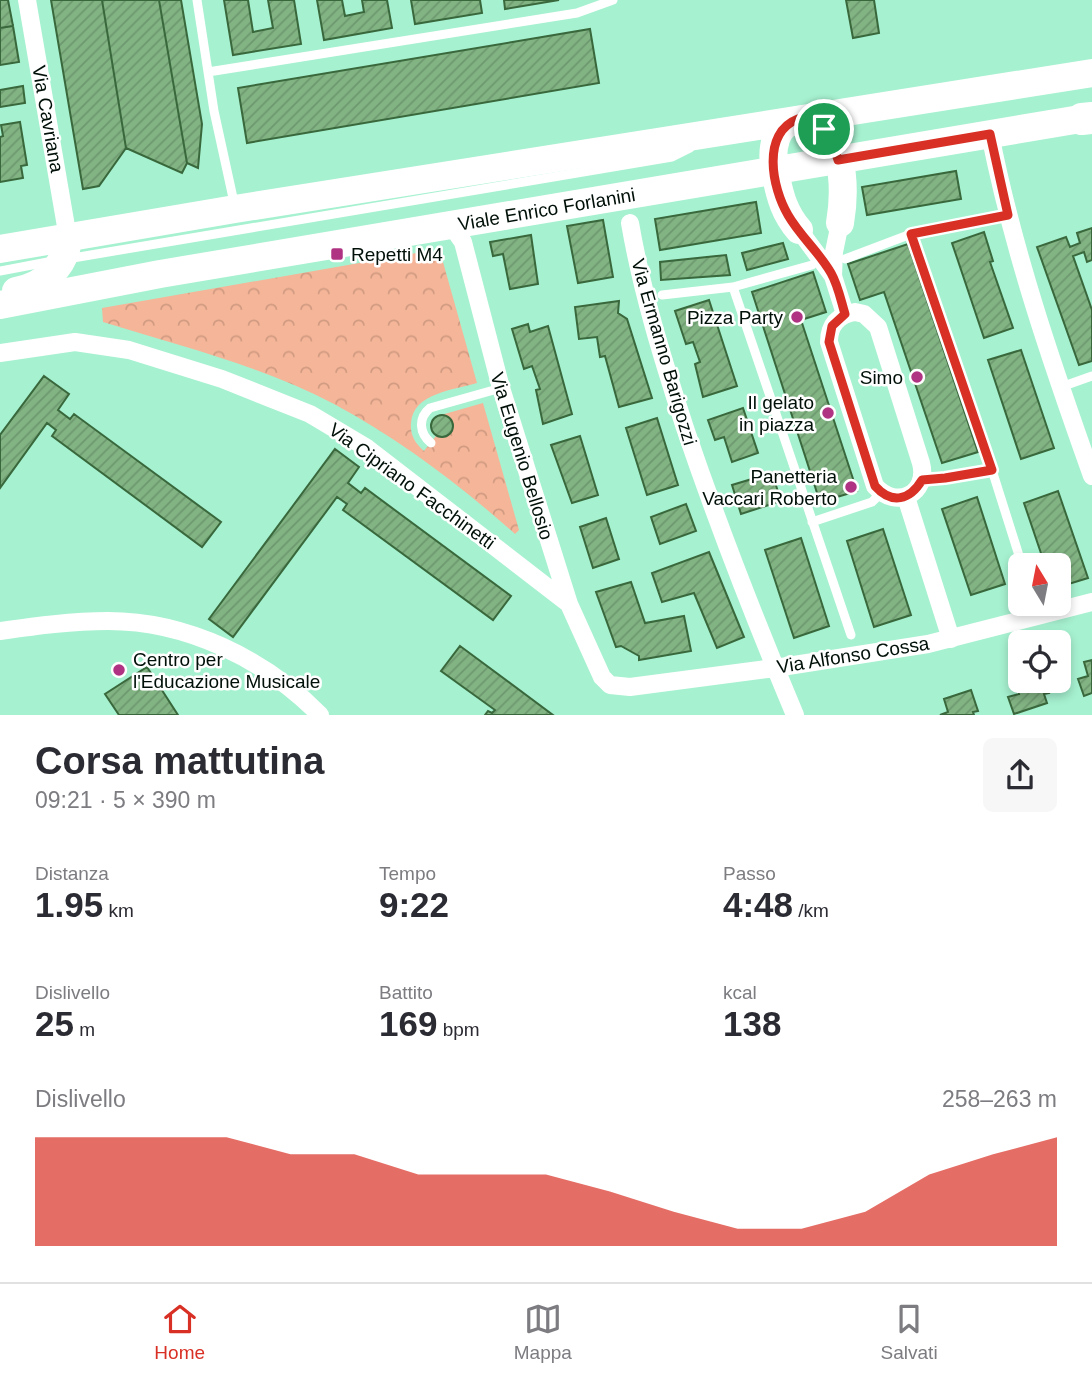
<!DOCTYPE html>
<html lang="it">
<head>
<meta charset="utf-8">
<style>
  :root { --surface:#fff; --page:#f7f7f7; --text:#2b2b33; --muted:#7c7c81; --line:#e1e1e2; --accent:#d93025 }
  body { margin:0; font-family:Arial,sans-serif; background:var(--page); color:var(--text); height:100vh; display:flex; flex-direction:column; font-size:26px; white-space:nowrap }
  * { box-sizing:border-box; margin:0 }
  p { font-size:23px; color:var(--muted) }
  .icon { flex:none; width:38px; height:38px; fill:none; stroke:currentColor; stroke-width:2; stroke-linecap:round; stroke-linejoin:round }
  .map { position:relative; height:715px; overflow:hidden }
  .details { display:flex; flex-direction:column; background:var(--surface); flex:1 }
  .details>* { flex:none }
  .needle { width:46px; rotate:350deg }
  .controls { position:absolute; left:1008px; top:553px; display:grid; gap:14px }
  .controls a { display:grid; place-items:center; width:63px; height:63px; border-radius:10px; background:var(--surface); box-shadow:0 4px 10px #0003; font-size:35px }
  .pin { position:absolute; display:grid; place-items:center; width:60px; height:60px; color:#fff; margin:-30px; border:4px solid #fff; border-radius:50%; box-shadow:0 2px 7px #0007 }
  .round { display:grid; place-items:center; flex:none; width:74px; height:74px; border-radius:10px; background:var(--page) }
  .head { display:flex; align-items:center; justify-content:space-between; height:119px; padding:0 35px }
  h1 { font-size:38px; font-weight:700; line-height:52px }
  .metrics { display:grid; grid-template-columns:repeat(3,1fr); gap:10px; height:119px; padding:7px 35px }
  .metrics div { display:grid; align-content:center }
  .metrics b { font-size:35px; font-weight:700 }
  .metrics small { font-size:19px; font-weight:400 }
  .metrics p { font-size:19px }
  .chart { height:196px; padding:14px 35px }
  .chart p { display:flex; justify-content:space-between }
  .chart svg { width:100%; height:126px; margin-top:7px; fill:var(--accent); opacity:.7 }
  .dock { display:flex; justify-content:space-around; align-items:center; height:98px; border-top:2px solid var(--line); background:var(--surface); font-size:19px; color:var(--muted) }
  .dock a { display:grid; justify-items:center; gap:4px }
  .dock .selected { color:var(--accent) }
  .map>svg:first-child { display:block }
  .park { fill:url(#park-crowns) }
  .building { fill:url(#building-hatch); stroke:#39683c; stroke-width:2 }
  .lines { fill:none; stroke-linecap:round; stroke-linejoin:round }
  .lane { stroke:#fff; stroke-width:9 }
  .street { stroke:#fff; stroke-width:18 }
  .primary { stroke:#fff; stroke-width:28 }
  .highway { stroke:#fff; stroke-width:32 }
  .route-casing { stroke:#fff; stroke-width:14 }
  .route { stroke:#d93025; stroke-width:9 }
  .poi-dot { fill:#b03383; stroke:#fff; stroke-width:2.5 }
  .labels { text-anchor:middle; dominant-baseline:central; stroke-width:5; stroke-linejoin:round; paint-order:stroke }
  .street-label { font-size:19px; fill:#001008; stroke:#fff }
  .poi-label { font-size:19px; fill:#001008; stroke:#fff; text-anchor:end }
</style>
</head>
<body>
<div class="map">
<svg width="1092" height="715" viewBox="0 0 1092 715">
  <defs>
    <pattern id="park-crowns" width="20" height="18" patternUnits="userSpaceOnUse" patternTransform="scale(1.75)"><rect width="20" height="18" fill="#f5b598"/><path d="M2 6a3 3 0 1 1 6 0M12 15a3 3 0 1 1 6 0" fill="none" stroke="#d09b82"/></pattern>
    <pattern id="building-hatch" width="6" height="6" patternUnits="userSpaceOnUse" patternTransform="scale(1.75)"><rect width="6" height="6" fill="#82b383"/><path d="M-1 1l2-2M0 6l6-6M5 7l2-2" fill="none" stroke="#6e9970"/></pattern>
  </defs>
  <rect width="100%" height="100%" fill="#a6f1d0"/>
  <path class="park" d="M422 252H431L443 262 477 383C454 390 413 393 411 423 410 435 415 443 424 451L436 436H447L452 431 451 420 441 415 483 403 519 530 515 534C459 484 399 439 334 404 262 366 180 346 103 322L102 308Z"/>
  <path class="building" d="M0 0H8L13 26 0 28Z
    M51 0H102L126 148 99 186 83 189Z
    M102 0H159L187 163 182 173 126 148Z
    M159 0H181L202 124 198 168 187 163Z
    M224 0H248L253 32 273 28 268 0H294L301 44 233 55Z
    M317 0H342L345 16 364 12 362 0H387L392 28 324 40Z
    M411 0H480L482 13 415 24Z
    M504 0H559L505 9Z
    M846 0H874L879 33 853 38Z
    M13 26 19 62 0 65V28Z
    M590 29 599 83 247 143 238 88Z
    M23 86 25 103 0 107V90Z
    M20 122 27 165 21 166 23 178 0 182V137L3 136 1 125Z
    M956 171 961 199 867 215 862 187Z
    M756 202 761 233 660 250 655 219Z
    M603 220 613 277 578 283 567 226Z
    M1092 228V260L1087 262 1084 252 1073 256 1092 310V361L1079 365 1037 247 1066 237 1070 247 1080 243 1077 233Z
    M984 232 993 261 990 262 1013 328 984 338 952 243Z
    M531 235 538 284 510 289 503 254 493 256 490 242Z
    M783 243 788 259 747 270 742 253Z
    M908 244 978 452 942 463 884 292 860 300 848 264Z
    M726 255 730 275 661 280 660 262Z
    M813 272 826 312 801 320 857 491 820 502 752 292Z
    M709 300 737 386 703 397 695 364 700 362 693 342 686 344 675 311Z
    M619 301 618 313 627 319 652 398 619 407 605 356 600 357 597 337 579 339 575 307Z
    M528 324 530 332 548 326 572 414 543 424 536 390 540 389 532 366 524 369 512 329Z
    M1021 350 1054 448 1021 459 988 360Z
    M44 376 69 394 58 410 70 419 74 414 221 522 202 547 52 436 56 430 47 423 0 488V435Z
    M743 408 758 453 732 462 724 437 715 440 708 420Z
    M431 426a11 11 0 1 1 22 0a11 11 0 1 1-22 0Z
    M657 418 678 485 647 495 626 428Z
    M580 436 598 495 572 503 551 445Z
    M335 449 359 467 348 483 361 493 365 488 511 596 493 620 343 510 347 504 337 497 233 637 209 619Z
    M772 473 781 501 741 514 732 485Z
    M1058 491 1088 578 1059 587V565H1045L1024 503Z
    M977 497 1005 584 971 595 942 509Z
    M686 504 696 531 660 544 651 517Z
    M606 518 619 559 593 568 580 527Z
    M883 529 911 615 874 627 847 541Z
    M801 538 829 626 794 638 765 550Z
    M709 552 744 637 717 648 694 593 662 602 652 573Z
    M631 582 645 623 684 616 691 651 639 660V656L621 646 616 647 596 592Z
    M460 646 553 715H485L488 711 492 713 495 710 441 671Z
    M1092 660V693L1084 696 1078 679 1088 676 1084 662Z
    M147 667 178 715H119L105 694Z
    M1020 679V681H1045L1049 693 1044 694 1047 703 1014 714 1008 697 1019 694 1014 681Z
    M971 690 978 711 973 712 974 715H940L948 712 944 699Z"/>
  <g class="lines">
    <path class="lane" d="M197 0 214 111 235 207
      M208 72 577 13 613 0
      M911 234 992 470 1022 565
      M67 259 672 157 690 148
      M845 259 911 234 1008 215
      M0 271 53 261
      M733 287 851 635
      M662 295 733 287 812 265
      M1061 387 1092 376
      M431 443C419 433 418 418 430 408L501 388
      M922 480 945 478 992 470
      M812 522 872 502 881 493"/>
    <path class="street" d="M27 0 68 238
      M990 134C1013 251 1052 364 1092 476
      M630 223C642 293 663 360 685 428 718 525 755 620 795 715
      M444 227 456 232 463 242 501 388 569 604 602 677 610 685 630 687 775 668 928 644 1092 602
      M799 230 833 276 845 314
      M833 276 834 252 840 223
      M855 312 864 314 878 327 921 463C929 494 896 510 875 486L829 342C829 325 838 315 855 312Z
      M0 353 75 342 129 350 222 379 310 414 367 448 569 604
      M906 497 951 639
      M0 631C36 626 72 621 108 621 187 621 265 659 320 715"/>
    <g class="primary">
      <path d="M799 230C785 214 780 197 776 176 773 164 772 151 776 139 782 118 810 113 824 129 845 152 845 194 840 223"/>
      <path d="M0 249 235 209 1092 73"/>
      <path d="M16 291C43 286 66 267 68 238"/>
      <path id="s1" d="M0 305 160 274 1092 117"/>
    </g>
    <path class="highway" d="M1082 119 1092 118"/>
  </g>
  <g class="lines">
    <g class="route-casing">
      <path id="route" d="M798 119C823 118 832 139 838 160L990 134 1008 215 911 234 992 470 945 478 922 480C910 500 892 505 875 486L829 342 832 326 845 314C841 301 838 285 831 273 819 252 800 236 788 215 772 188 761 133 798 119Z"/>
    </g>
    <use href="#route" class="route"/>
  </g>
  <g class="poi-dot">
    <rect x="330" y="247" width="14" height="14" rx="3.5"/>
    <circle cx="797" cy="317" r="7"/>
    <circle cx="917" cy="377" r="7"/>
    <circle cx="828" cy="413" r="7"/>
    <circle cx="851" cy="487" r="7"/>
    <circle cx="119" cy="670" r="7"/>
  </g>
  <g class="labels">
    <g class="street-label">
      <text transform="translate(48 119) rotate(80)">Via Cavriana</text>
      <text stroke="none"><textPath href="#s1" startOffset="555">Viale Enrico Forlanini</textPath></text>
      <text transform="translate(664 352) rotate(74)">Via Ermanno Barigozzi</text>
      <text transform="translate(522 456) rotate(73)">Via Eugenio Bellosio</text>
      <text transform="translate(412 486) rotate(36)">Via Cipriano Facchinetti</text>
      <text transform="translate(853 655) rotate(-9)">Via Alfonso Cossa</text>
    </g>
    <g class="poi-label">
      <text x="351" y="254" text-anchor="start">Repetti M4</text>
      <text x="783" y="317">Pizza Party</text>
      <text x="903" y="377">Simo</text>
      <text x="814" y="402">Il gelato<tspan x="814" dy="22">in piazza</tspan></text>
      <text x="837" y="476">Panetteria<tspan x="837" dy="22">Vaccari Roberto</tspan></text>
      <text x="133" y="659" text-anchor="start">Centro per<tspan x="133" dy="22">l'Educazione Musicale</tspan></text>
    </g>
  </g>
</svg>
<div class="controls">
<a><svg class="needle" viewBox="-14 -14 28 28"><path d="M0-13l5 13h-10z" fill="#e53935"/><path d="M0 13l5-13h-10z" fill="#7c7c81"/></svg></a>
<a><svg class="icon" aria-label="locate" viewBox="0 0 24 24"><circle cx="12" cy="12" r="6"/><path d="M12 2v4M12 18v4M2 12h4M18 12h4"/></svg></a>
</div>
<div class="pin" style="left:824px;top:129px;background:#1e9e55"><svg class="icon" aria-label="arrive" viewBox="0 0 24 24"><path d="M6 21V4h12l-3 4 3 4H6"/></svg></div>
</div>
<section class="details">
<div class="head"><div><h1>Corsa mattutina</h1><p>09:21 · 5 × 390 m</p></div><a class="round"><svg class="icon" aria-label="share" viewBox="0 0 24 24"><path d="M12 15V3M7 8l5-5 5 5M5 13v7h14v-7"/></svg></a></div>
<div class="metrics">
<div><p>Distanza</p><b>1.95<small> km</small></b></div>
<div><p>Tempo</p><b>9:22</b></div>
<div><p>Passo</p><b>4:48<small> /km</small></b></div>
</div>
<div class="metrics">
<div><p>Dislivello</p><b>25<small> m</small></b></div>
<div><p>Battito</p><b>169<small> bpm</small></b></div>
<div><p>kcal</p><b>138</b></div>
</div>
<div class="chart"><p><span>Dislivello</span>258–263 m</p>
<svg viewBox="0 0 160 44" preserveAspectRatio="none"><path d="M0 44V6L10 6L20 6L30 6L40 12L50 12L60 19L70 19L80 19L90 25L100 32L110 38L120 38L130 32L140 19L150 12L160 6V44z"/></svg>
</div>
</section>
<nav class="dock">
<a class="selected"><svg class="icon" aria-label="home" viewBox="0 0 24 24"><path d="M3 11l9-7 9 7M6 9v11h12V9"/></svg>Home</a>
<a><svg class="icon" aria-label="map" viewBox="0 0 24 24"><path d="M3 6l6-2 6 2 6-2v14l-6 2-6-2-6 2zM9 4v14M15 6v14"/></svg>Mappa</a>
<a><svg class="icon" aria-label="saved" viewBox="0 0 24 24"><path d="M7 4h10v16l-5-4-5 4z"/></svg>Salvati</a>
</nav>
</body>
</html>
